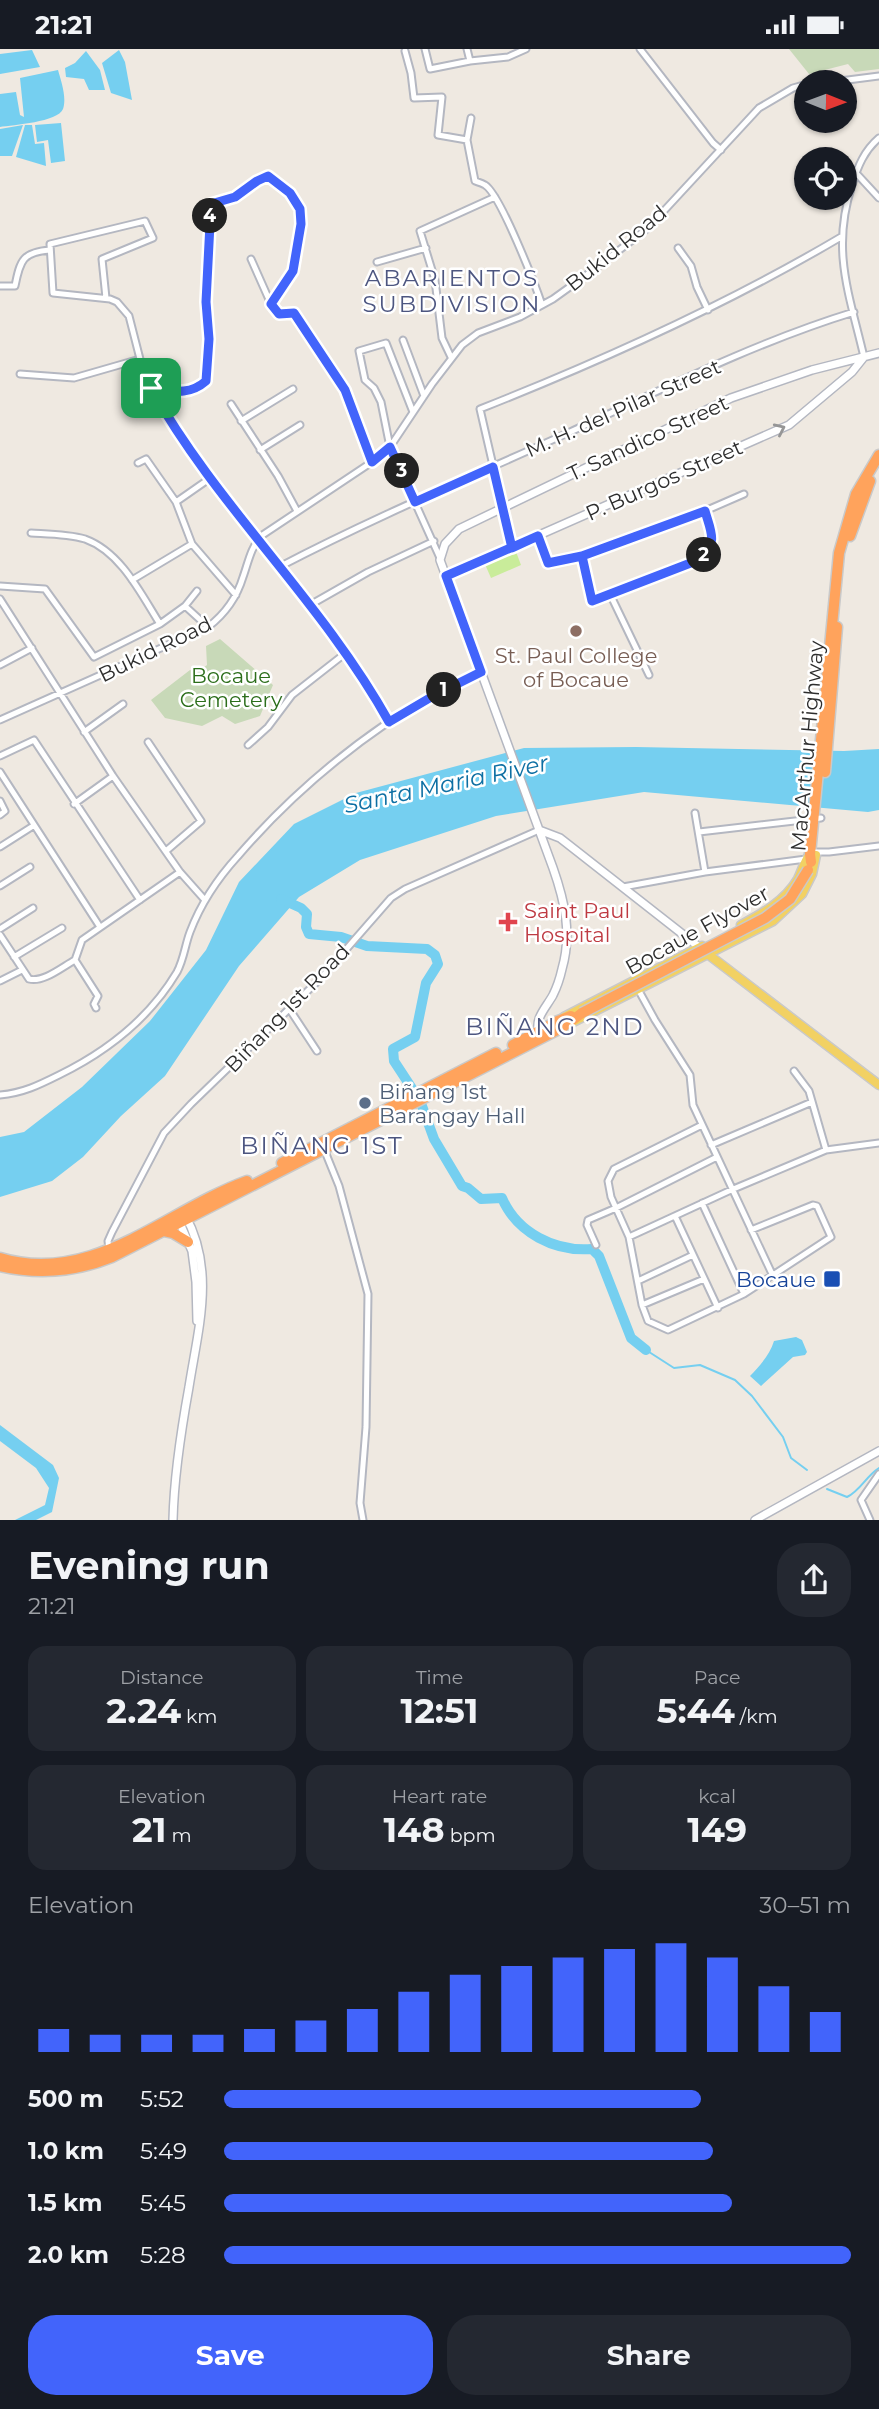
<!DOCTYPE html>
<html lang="en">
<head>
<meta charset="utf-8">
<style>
  :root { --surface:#171b24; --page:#242831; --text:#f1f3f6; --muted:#9ea1a6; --accent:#4264fb }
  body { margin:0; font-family:Montserrat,sans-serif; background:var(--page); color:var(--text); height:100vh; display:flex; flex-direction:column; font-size:26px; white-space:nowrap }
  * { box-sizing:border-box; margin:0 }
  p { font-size:23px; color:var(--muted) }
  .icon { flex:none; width:38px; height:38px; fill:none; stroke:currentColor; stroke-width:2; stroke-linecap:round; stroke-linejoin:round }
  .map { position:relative; height:1471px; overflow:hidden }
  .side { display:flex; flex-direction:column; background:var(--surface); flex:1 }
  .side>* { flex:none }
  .needle { width:46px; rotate:91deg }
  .buttons { position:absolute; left:794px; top:21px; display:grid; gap:14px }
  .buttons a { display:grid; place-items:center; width:63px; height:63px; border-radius:50%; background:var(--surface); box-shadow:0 2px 5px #0004; font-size:35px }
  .pin { position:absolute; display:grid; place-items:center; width:60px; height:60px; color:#fff; margin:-30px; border-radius:14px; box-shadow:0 4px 10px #0006 }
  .km { position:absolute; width:35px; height:35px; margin:-18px; border-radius:50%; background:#222; color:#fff; font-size:19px; line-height:35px; text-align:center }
  .round { display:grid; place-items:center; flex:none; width:74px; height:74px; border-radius:28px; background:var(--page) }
  .headline { display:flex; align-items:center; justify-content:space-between; height:119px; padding:0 28px }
  h1 { font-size:38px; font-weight:700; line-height:52px }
  .metrics { display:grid; grid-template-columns:repeat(3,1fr); gap:10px; height:119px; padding:7px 28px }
  .metrics div { display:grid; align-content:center; border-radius:18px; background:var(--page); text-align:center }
  .metrics b { font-size:35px; font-weight:700 }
  .metrics small { font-size:19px; font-weight:400 }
  .metrics p { font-size:19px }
  .chart { height:196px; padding:14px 28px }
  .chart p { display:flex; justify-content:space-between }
  .chart svg { width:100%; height:126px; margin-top:7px; stroke:var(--accent); stroke-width:6 }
  .button { display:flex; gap:14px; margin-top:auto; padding:14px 28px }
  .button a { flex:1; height:80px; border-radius:28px; background:var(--accent); color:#fff; font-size:28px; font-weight:700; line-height:80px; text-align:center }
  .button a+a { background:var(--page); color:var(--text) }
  ul { padding:0 28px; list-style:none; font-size:23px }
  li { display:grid; grid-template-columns:112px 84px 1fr; align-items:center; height:52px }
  li i { height:18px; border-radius:9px; background:var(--accent) }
  .status { display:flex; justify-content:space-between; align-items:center; height:49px; padding:0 35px; background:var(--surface); direction:ltr }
  .status svg { height:19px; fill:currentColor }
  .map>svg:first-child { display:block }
  .cemetery { fill:#c8d9b8 }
  .pitch { fill:#c9ec9a }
  .water { fill:#75cff0 }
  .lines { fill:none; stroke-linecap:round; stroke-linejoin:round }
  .stream { stroke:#75cff0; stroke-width:2 }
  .river { stroke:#75cff0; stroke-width:10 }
  .street-casing { stroke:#b4b7c1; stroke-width:9 }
  .secondary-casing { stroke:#b4b7c1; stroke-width:10 }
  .primary-casing { stroke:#c9c9c9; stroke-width:11 }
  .highway-casing { stroke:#c9c9c9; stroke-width:13 }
  .street { stroke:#fff; stroke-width:5 }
  .secondary { stroke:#fff; stroke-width:7 }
  .primary { stroke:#f2d163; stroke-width:8 }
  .highway { stroke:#ffa35c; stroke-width:10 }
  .highway-bridge-casing { stroke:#c9c9c9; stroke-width:13; stroke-linecap:butt }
  .highway-bridge { stroke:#ffa35c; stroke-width:10 }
  .oneway { stroke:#969696 }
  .route-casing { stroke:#fff; stroke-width:14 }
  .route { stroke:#4264fb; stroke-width:9 }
  .education-dot { fill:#8d6e63; stroke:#fff; stroke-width:2.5 }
  .health-dot { fill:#e0444e; stroke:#fff; stroke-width:2.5 }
  .service-dot { fill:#5c6f8a; stroke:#fff; stroke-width:2.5 }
  .transit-dot { fill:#1a4fb4; stroke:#fff; stroke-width:2.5 }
  .labels { text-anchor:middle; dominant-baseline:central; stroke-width:5; stroke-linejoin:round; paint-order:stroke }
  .street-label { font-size:21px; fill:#2e2e2e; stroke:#fff }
  .education-label { font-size:21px; fill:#785e54; stroke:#fff }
  .park-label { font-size:21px; fill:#2c6e1b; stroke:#fff }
  .health-label { font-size:21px; fill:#be3a42; stroke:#fff; text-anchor:start }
  .service-label { font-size:21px; fill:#4e5e75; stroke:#fff; text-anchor:start }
  .transit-label { font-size:21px; fill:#164399; stroke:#fff; text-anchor:end }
  .neighbourhood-label { font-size:23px; letter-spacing:2px; fill:#4d5680; stroke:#fff }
  .water-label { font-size:23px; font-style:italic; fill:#0d6fa3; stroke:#fff }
  .quarter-label { font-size:24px; letter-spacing:2px; fill:#4d5680; stroke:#fff }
</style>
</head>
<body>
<div class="status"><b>21:21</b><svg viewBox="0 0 49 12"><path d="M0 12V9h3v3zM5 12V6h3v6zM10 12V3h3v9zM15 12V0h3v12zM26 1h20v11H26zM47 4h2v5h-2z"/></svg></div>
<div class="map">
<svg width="879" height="1471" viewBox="0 0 879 1471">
  <rect width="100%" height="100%" fill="#efe9e1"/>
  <path class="cemetery" d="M789 0H879V20L855 23 848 15 809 25Z
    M220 590 273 636 260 667 235 675 222 667 202 677 165 669 151 651 190 621 199 622 207 616 206 597Z"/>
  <path class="pitch" d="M515 500 521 516 491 529 484 513Z"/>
  <path class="water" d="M32 1 40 18 0 25V5Z
    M119 1 125 13 132 51 111 44 102 14Z
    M86 2 100 21 105 41H89L84 30 66 28 65 19 75 14Z
    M58 21C61 32 67 48 63 60 58 73 13 76 0 78V45L16 43 20 66 24 68 20 29Z
    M61 74 65 112 51 114 48 91 37 93 35 76Z
    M23 76 12 107H0V80Z
    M25 76H32L35 95 44 94 46 117 16 108Z
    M636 698 844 702 879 700V761L868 763 644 743 496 767 360 811 299 848 239 917 165 1027 121 1067 83 1108 52 1132 0 1148V1088L24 1083 82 1038 150 972 206 901 239 833 294 775 356 744 524 699Z
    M796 1288 802 1291 807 1303 805 1306 793 1308 761 1337 750 1327C760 1317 770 1305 774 1292Z
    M0 1376 53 1416 59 1429 52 1463 36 1471H15L45 1456 49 1439 36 1419 0 1392Z"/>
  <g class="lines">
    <path class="stream" d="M646 1301 674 1319 700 1316 735 1331 752 1347 783 1388 791 1409 807 1421
      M827 1440 847 1448C861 1441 866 1427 879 1419"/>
    <path class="river" d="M281 850 301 859 307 865 306 878 309 885 341 888 367 897 427 900 435 906 438 915 426 934 415 988 393 1000 394 1012 413 1041
      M422 1057 434 1090 462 1137 468 1139 481 1150 502 1149C517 1184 555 1203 592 1200L599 1207 631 1289 646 1301"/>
    <g class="street-casing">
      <path id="street" d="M425 0 430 20 470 12 508 8 526 0
        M467 0 470 12
        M640 0 713 94 721 101
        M405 2 411 24 414 49 442 48 438 86 467 91
        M832 33 879 27
        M471 69 467 91 475 132C478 133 482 134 485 136 500 145 535 235 542 256
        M856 124 879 149
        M678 199 691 217 697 238 708 261
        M251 210 271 255 279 265 294 264 345 341 372 413
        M377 213 426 199
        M0 237H15C20 211 23 203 50 201
        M106 249 102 210 153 189 145 172 50 195 53 244 110 250 117 253 129 267 140 310 151 339 165 363 216 440 281 517 347 603 389 672
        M403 291 424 347
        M451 308 442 289 435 231 420 182 495 148
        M864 308C849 244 831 201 852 136 858 117 864 102 879 89
        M20 325 74 329 140 310
        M151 339C173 342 189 347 206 332L209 290 206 252 210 155 235 147 257 132 268 127 290 144 300 160 301 175 293 222 271 255
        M231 355 278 427 297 462
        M413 363 386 294 359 302 365 331 374 339 381 353 390 398 440 509
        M241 372 293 340
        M260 401 300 376
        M138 414 146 410 176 453 209 430
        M176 453 192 495 236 546
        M31 484C48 485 68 485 85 490 121 503 141 545 160 575
        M538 487 548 514 563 512 705 462 744 445
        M512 499 480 360C604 311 726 256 841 188
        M582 507 592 552 700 510C718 493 711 483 705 462
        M281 517C375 468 473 427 570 383 663 340 756 293 854 263
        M132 531 192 495
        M0 537 45 540 94 608 160 575 185 557
        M197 542 185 557 208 578
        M610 545 649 626
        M0 550 113 727 180 823 204 850
        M310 556 368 523 434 492
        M0 616 32 599
        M0 671 208 578C225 565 237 548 243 528 248 514 251 498 261 487L381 407 390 398 432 335 462 296 478 284 520 268 553 250 592 222 648 179 759 59 793 39 807 35
        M84 683 123 655
        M148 693 201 772 166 802
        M248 696 268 678 292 646 347 603
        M0 707 34 691 140 851
        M0 723 100 878
        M0 752 5 762 0 766
        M74 755 113 727
        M695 764 705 823
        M699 783 821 769
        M0 798 33 777
        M814 803H829L879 797
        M0 837 30 818
        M623 838 705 823 806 810
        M0 880 33 859
        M0 886 29 930C43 934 62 918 75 911L82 891 180 823
        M14 908 62 879
        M75 911 98 947 94 955 96 959
        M0 932 22 921
        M639 942 655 971 690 1026 693 1056 773 1227
        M290 961 317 1002
        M794 1022 809 1042 826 1101
        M0 1046C23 1044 39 1036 59 1026 108 1002 149 970 177 923 184 910 185 896 190 883 201 854 217 830 238 807 281 757 333 711 387 674 417 654 449 639 481 623
        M702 1076 614 1120 608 1132 611 1148 629 1188 642 1256 648 1272 668 1281 744 1245 831 1188 817 1157 813 1156 751 1181
        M711 1096 812 1053
        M324 1100 339 1137 368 1245 366 1378 360 1454 363 1471
        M702 1154 744 1245
        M675 1167 718 1259
        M629 1188 731 1141 826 1101 879 1094
        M596 1196 587 1176 588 1171 616 1159 717 1108
        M109 1200 108 1192 112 1183 164 1084 191 1055 322 928 391 849 405 840 539 781
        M638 1232 693 1206
        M642 1256 704 1230
        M870 1471 861 1451 879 1425"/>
    </g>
    <g class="secondary-casing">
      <path id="secondary" d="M446 527 789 376 852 323 864 308
        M539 781 560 789 699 898
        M539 985C534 969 546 959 553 946 557 938 560 929 562 920 572 885 565 853 553 819L440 511 445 495 459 480 731 349 812 321 879 304
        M179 1172 192 1202 196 1233 197 1272
        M173 1471C174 1427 181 1382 189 1338 198 1280 216 1221 185 1166
        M755 1471 879 1402"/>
    </g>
    <g class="primary-casing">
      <path id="primary" d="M741 876C762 865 785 852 798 830 802 822 804 813 810 805
        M709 906 879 1036
        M564 968 702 897
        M571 974 773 872 802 845 812 825 816 806"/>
    </g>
    <g class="highway-casing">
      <path id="highway" d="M850 487 870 432
        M825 723 837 578
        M811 813 810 805 839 504 856 445 879 406
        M513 996 558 972 571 967
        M282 1114 496 1004
        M164 1182 173 1184 188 1193
        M0 1209C93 1237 165 1162 247 1132
        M0 1217C39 1226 75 1223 112 1208L563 978 582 964"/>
    </g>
    <use href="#street" class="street"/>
    <use href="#secondary" class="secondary"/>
    <use href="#primary" class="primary"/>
    <use href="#highway" class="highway"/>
    <g class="highway-bridge-casing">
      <path id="highway-bridge" d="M582 964 765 869 790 850 808 821"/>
    </g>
    <use href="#highway-bridge" class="highway-bridge"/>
  </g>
  <defs><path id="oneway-chevron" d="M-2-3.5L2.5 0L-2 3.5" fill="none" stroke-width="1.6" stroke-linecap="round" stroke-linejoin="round" transform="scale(1.75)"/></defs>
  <use class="oneway" href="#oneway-chevron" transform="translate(780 380) rotate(-25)"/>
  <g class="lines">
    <g class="route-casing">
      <path id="route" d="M151 339C218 459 322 552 389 673L433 647 481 623 446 527 538 487 548 514 582 507 592 552 701 510C718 493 711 483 705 462L582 507 548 514 538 487 512 499 493 418 415 453 390 398 372 413 345 341 294 264 279 265 271 255 293 222 301 175 300 160 290 144 268 127 257 132 235 148 211 155 206 253 209 290 206 332C189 347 173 342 151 339"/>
    </g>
    <use href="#route" class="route"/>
  </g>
  <circle class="education-dot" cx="576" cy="582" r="7"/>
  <path class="health-dot" d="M504.5 862.5h7v7h7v7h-7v7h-7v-7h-7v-7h7z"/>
  <circle class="service-dot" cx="365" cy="1054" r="7"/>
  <rect class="transit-dot" x="823" y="1221" width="18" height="18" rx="3.5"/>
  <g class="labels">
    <g class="street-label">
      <text transform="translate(616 199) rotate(-39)">Bukid Road</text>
      <text transform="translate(623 359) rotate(-24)">M. H. del Pilar Street</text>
      <text transform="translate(648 389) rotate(-25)">T. Sandico Street</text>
      <text transform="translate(664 431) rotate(-24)">P. Burgos Street</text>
      <text transform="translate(155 600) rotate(-26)">Bukid Road</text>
      <text transform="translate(807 697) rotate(-85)">MacArthur Highway</text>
      <text transform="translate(697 881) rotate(-29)">Bocaue Flyover</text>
      <text transform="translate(287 959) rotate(-46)">Biñang 1st Road</text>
    </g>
    <g class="education-label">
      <text x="576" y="606">St. Paul College<tspan x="576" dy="24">of Bocaue</tspan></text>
    </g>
    <g class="park-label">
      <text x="231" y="626">Bocaue<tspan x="231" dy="24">Cemetery</tspan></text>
    </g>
    <g class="health-label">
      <text x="524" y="861">Saint Paul<tspan x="524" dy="24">Hospital</tspan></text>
    </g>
    <g class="service-label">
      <text x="379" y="1042">Biñang 1st<tspan x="379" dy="24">Barangay Hall</tspan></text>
    </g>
    <g class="transit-label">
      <text x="816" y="1230">Bocaue</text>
    </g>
    <g class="neighbourhood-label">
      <text x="452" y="229">ABARIENTOS<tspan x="452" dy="26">SUBDIVISION</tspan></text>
    </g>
    <g class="water-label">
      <text transform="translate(446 735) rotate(-12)">Santa Maria River</text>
    </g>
    <g class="quarter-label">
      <text x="555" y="977">BIÑANG 2ND</text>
      <text x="322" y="1096">BIÑANG 1ST</text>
    </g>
  </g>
</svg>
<div class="buttons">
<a><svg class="needle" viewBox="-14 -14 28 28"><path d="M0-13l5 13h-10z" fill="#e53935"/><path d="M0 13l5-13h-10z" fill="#9ea1a6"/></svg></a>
<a><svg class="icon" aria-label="locate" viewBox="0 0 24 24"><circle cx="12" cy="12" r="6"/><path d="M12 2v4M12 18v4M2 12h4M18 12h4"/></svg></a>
</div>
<div class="pin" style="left:151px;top:339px;background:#1e9e55"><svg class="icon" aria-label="arrive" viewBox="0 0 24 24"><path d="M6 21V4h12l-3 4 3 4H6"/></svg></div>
<b class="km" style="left:444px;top:641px">1</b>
<b class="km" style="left:704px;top:506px">2</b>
<b class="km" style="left:402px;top:422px">3</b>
<b class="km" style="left:210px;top:167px">4</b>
</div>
<section class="side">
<div class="headline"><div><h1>Evening run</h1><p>21:21</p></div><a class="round"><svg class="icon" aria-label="share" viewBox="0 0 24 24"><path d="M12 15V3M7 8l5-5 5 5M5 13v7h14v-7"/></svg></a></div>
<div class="metrics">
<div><p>Distance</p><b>2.24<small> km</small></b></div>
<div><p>Time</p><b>12:51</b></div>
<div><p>Pace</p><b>5:44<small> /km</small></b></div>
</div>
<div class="metrics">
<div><p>Elevation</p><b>21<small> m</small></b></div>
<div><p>Heart rate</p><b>148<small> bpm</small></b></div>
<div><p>kcal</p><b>149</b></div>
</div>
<div class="chart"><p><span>Elevation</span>30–51 m</p>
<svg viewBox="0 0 160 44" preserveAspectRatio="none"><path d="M5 44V36M15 44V38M25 44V38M35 44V38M45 44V36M55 44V33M65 44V29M75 44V23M85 44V17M95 44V14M105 44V11M115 44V8M125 44V6M135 44V11M145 44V21M155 44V30"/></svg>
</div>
<ul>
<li><b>500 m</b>5:52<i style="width:76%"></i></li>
<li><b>1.0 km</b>5:49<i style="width:78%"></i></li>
<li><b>1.5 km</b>5:45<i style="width:81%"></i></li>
<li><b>2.0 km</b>5:28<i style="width:100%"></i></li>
</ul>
<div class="button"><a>Save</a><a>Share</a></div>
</section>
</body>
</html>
